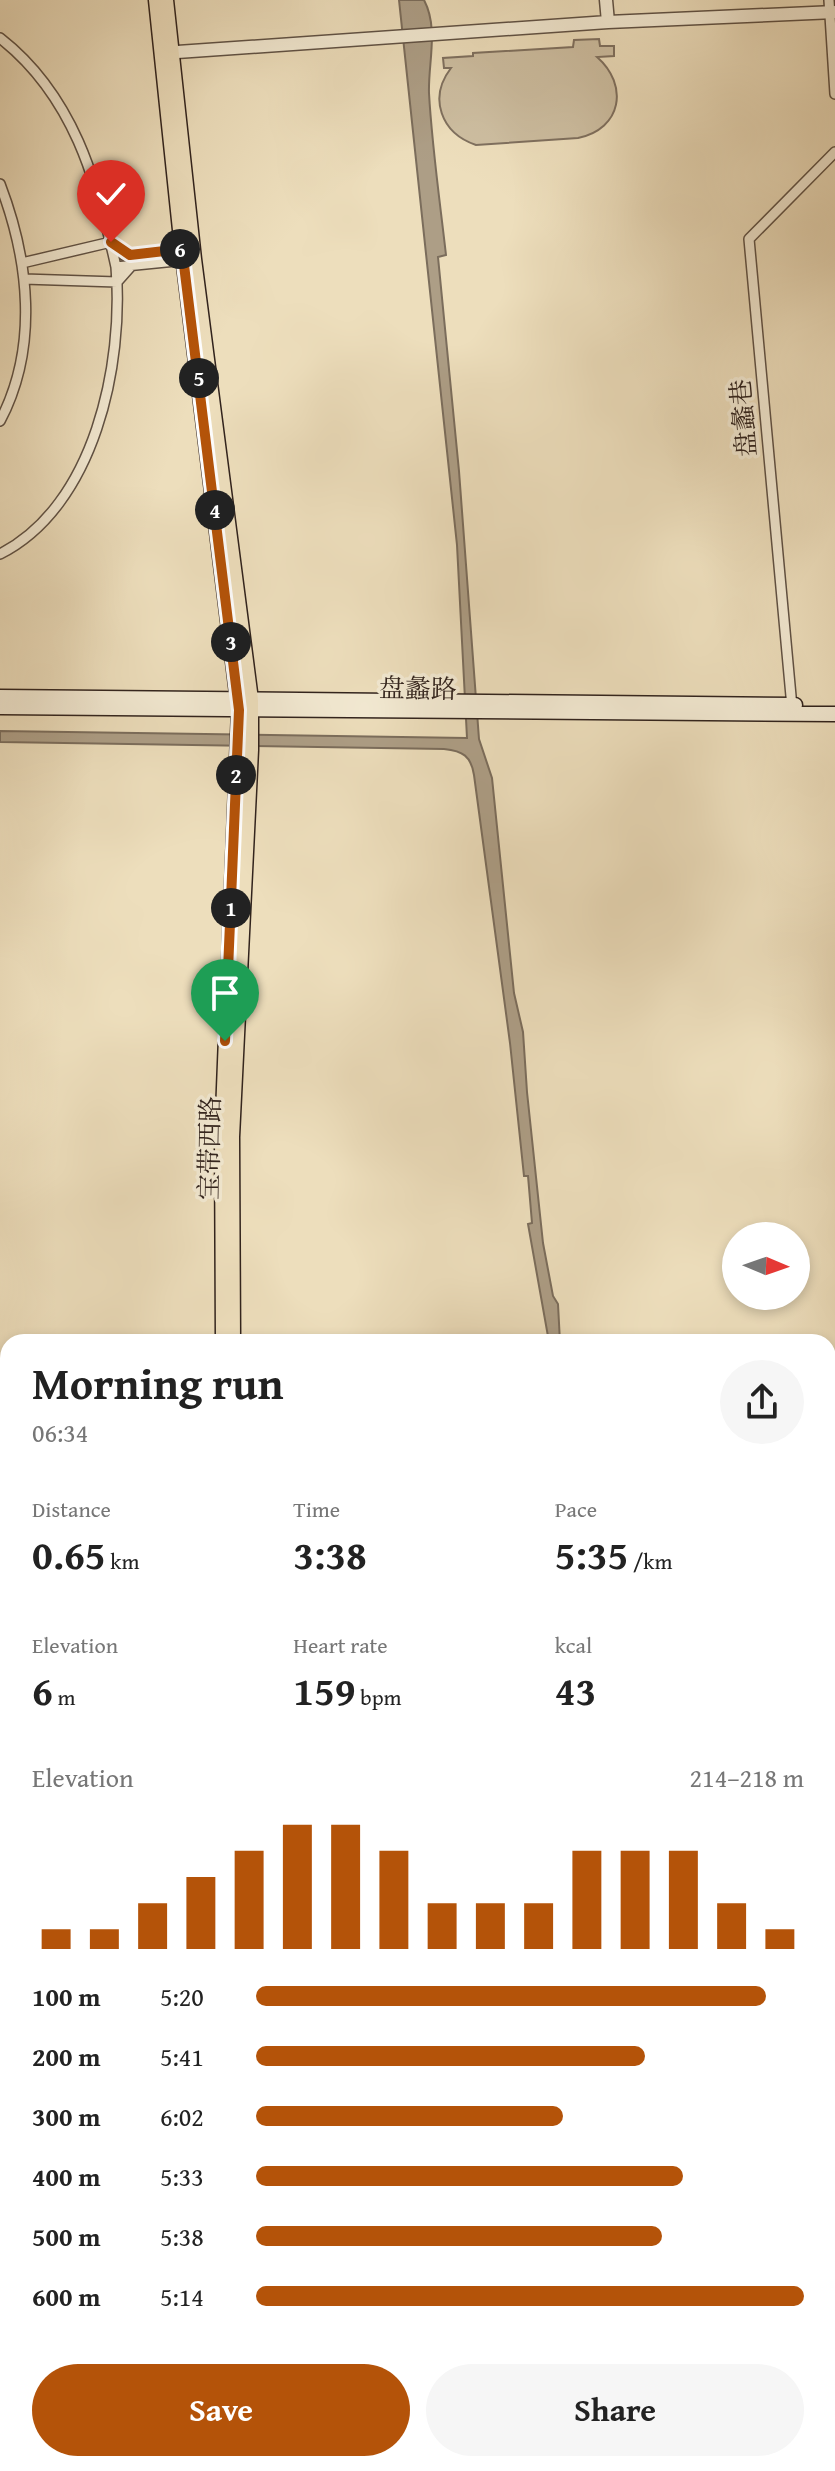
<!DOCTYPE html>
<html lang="en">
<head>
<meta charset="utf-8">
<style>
  :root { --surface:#fff; --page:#f6f6f6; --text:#222; --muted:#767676; --accent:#b45309 }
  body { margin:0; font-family:"Gentium Book Plus","Noto Serif SC",serif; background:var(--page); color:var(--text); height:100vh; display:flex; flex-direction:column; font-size:30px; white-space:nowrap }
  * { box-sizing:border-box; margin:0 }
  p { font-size:26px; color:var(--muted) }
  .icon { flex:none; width:44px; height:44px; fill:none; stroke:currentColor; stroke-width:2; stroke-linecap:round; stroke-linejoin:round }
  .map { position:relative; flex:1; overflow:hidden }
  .drawer { position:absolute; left:0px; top:1334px; width:836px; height:1138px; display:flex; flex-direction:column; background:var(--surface); border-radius:24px 24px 0 0; box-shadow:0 4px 12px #0003 }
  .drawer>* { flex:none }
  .needle { width:52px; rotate:92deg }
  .tools { position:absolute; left:722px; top:1222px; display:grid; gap:16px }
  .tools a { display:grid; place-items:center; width:88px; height:88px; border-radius:50%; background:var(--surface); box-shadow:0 4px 12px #0003; font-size:40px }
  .pin { position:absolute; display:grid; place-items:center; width:68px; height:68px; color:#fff; margin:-82px -34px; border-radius:50% 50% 50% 0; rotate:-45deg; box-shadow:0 0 8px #0007 }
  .pin .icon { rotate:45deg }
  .km { position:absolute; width:40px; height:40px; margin:-20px; border-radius:50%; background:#222; color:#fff; font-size:22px; line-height:40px; text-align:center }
  .round { display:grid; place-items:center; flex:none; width:84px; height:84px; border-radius:42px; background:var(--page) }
  .overview { display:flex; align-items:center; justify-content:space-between; height:136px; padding:0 32px }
  h1 { font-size:44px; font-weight:800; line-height:60px }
  .metrics { display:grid; grid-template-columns:repeat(3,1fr); gap:12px; height:136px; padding:8px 32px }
  .metrics div { display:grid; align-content:center }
  .metrics b { font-size:40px; font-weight:800 }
  .metrics small { font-size:22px; font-weight:400 }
  .metrics p { font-size:22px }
  .chart { height:224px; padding:16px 32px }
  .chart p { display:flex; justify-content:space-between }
  .chart svg { width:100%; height:144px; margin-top:8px; stroke:var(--accent); stroke-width:6 }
  .cta { display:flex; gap:16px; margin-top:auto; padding:16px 32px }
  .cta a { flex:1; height:92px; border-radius:48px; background:var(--accent); color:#fff; font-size:32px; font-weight:800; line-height:92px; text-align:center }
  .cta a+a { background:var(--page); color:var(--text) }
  ul { padding:0 32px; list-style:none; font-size:26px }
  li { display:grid; grid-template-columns:128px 96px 1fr; align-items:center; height:60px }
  li i { height:20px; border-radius:10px; background:var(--accent) }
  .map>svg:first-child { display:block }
  .green { fill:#cdbea1; stroke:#7f705f; stroke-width:2 }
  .water { fill:#ad9e86; stroke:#7b6d5c; stroke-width:2 }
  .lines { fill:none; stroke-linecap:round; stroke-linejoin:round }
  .minor-casing { stroke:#605245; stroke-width:12 }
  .tertiary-casing { stroke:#605245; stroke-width:15 }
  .secondary-casing { stroke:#31231d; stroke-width:17 }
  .primary-casing { stroke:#31231d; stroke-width:17 }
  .minor { stroke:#f3ead3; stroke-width:9 }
  .tertiary { stroke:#f3ead3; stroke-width:12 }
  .secondary { stroke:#f3ead3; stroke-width:14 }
  .primary { stroke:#eddebc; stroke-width:14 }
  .route-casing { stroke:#fff; stroke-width:16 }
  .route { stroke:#b45309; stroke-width:10 }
  .labels { text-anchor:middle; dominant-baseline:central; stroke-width:7; stroke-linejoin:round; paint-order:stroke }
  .street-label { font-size:26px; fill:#31231d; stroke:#f3ead3 }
</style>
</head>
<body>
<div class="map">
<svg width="835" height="2471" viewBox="0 0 835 2471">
  <rect width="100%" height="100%" fill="#eddebc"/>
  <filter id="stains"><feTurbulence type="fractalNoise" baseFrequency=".0025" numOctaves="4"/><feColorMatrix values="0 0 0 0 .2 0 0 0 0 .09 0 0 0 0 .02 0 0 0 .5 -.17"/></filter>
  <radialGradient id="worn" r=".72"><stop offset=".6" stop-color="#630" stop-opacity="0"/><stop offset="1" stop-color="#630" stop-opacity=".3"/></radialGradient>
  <path class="green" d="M599 39 600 46H614V56L597 57C629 85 622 129 578 138L476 145C441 133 428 98 451 68H444L443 58 473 56V53L573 47 574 40Z"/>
  <path class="water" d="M399 0H424C439 28 428 63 429 93 432 147 440 202 446 255L438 257 459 471 479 739 492 778 514 993 523 1032 527 1092 543 1243 553 1296 558 1304 560 1342H549L528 1224 532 1223 528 1176H524L510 1043 474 775C471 756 463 751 444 749L0 742V731L467 738 457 545Z
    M828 1848H835V1890L828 1891Z
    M8 1928V1972L0 1973V1929Z"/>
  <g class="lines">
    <g class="minor-casing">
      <path id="minor" d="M829 0 835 94
        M0 38C73 95 97 180 116 267L186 260
        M0 184C29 260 39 347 0 421
        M124 255 185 249
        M22 263 111 242 130 255
        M24 279 117 282 133 264
        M0 554C95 506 124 364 116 267
        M792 707 749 239 835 152"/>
    </g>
    <g class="tertiary-casing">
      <path id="tertiary" d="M606 0 608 22
        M163 53 608 22 835 12
        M828 1543 835 1542
        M0 1582H8
        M506 2464V2471"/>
    </g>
    <g class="secondary-casing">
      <path id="secondary" d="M0 697 795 705
        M0 707 835 714"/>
    </g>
    <g class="primary-casing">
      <path id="primary" d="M156 0 182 249 239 710 222 1138 223 1342
        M166 0 194 259 251 700V750L232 1137 233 1342
        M828 2416 835 2415
        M828 2426H835
        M195 2471 262 2464
        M290 2471 365 2464"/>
    </g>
    <use href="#minor" class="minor"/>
    <use href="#tertiary" class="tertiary"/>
    <use href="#secondary" class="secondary"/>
    <use href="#primary" class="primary"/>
  </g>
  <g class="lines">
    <g class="route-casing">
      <path id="route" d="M111 242 130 255 182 249 239 710 225 1041"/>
    </g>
    <use href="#route" class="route"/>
  </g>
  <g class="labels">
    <g class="street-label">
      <text transform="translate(743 418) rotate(-95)">盘蠡巷</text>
      <text transform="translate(418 688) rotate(1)">盘蠡路</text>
      <text transform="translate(209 1148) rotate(-89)">宝带西路</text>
    </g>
  </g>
  <rect width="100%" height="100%" filter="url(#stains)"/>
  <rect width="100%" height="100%" fill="url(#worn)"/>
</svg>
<div class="tools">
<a><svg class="needle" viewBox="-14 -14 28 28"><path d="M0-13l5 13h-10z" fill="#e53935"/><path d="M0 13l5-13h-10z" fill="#767676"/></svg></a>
</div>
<div class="pin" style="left:225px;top:1041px;background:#1e9e55"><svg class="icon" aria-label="arrive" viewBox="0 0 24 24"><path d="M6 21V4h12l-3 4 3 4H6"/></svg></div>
<div class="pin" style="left:111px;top:242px;background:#d93025"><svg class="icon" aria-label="check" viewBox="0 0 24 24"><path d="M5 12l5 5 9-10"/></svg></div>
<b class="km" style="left:231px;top:908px">1</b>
<b class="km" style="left:236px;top:775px">2</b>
<b class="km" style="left:231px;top:642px">3</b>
<b class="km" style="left:215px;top:510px">4</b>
<b class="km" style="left:199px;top:378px">5</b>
<b class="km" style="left:180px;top:249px">6</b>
<section class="drawer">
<div class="overview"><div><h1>Morning run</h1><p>06:34</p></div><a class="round"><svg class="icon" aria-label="share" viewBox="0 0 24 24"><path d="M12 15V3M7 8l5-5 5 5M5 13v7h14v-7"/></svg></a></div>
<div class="metrics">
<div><p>Distance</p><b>0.65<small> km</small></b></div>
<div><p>Time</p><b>3:38</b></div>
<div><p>Pace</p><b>5:35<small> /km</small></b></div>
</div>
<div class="metrics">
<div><p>Elevation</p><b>6<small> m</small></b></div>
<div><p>Heart rate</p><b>159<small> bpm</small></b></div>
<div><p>kcal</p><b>43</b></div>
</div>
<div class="chart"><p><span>Elevation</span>214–218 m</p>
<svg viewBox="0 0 160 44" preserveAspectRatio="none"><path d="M5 44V38M15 44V38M25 44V30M35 44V22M45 44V14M55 44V6M65 44V6M75 44V14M85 44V30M95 44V30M105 44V30M115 44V14M125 44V14M135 44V14M145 44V30M155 44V38"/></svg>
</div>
<ul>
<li><b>100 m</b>5:20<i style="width:93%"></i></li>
<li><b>200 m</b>5:41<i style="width:71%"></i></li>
<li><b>300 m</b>6:02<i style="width:56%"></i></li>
<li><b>400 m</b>5:33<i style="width:78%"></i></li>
<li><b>500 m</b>5:38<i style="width:74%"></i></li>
<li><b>600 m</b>5:14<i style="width:100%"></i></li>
</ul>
<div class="cta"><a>Save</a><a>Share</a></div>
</section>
</div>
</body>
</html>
